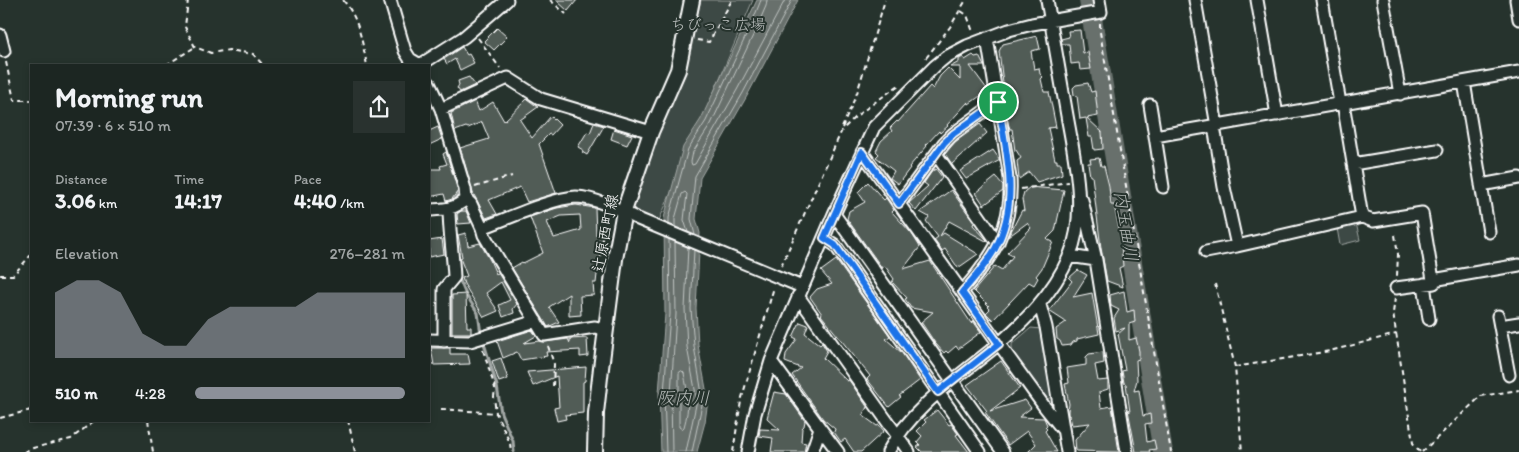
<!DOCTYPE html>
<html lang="en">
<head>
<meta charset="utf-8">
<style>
  :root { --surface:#1c2622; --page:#29322f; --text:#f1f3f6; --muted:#a0a5a5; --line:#3a4340; --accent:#8c9099 }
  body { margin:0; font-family:Itim,"Klee One",sans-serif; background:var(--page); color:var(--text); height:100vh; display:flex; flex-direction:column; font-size:19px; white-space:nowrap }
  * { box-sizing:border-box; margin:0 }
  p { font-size:16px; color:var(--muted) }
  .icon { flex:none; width:28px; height:28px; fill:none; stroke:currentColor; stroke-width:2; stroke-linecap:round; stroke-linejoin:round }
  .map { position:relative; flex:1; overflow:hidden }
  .details { position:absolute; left:30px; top:64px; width:400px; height:358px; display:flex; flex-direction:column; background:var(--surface); border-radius:0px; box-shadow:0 2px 8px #0003,0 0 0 1px var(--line) }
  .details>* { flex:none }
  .pin { position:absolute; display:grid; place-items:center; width:42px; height:42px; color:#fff; margin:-21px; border:2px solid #fff; border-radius:50%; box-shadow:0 1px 5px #0007 }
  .round { display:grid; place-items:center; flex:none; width:52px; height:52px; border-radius:0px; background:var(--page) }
  .head { display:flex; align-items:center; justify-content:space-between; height:85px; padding:0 25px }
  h1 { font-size:28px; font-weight:800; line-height:38px }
  .stats { display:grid; grid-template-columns:repeat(3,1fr); gap:8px; height:85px; padding:5px 25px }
  .stats div { display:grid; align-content:center }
  .stats b { font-size:21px; font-weight:800 }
  .stats small { font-size:14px; font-weight:400 }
  .stats p { font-size:14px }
  .chart { height:140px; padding:10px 25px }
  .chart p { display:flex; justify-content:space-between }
  .chart svg { width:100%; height:90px; margin-top:5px; fill:var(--accent); opacity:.7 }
  ul { padding:0 25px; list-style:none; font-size:16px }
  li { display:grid; grid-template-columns:80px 60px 1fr; align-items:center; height:38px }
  li i { height:12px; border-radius:6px; background:var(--accent) }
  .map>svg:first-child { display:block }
  .green { fill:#3e4944; stroke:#9ea4a2 }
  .water { fill:#67706c; stroke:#a4a9a7 }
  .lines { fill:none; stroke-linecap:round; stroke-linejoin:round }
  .shore { stroke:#c2c6c4; stroke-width:1 }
  .stream { stroke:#a4a9a7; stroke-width:3 }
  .river { stroke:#67706c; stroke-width:20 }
  .building { fill:#515c57; stroke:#fff; fill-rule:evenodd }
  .minor-casing { stroke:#fff; stroke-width:15 }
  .major-casing { stroke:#fff; stroke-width:18 }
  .path { stroke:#fff; stroke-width:2; stroke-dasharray:5 4; stroke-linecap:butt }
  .minor { stroke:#26332d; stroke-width:11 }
  .major { stroke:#26332d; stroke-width:14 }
  .route-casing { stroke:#fff; stroke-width:10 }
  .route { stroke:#1a73e8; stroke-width:6 }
  .labels { text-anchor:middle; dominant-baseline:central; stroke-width:4; stroke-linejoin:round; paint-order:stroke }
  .park-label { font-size:16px; fill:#bbbfbe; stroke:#26332d }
  .street-label { font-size:16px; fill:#fff; stroke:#26332d }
  .water-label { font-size:18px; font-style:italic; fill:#b3b8b6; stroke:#26332d }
</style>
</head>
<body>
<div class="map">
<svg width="1519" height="452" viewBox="0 0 1519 452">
  <rect width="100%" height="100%" fill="#26332d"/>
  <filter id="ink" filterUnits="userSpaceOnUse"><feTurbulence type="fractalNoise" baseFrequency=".02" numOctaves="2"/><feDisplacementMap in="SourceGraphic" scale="10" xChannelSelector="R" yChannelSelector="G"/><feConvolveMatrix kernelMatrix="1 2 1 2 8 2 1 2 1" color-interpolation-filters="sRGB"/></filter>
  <g filter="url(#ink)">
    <path class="green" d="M701 0H753L658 223 633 212V208L655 140 684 77 690 44Z
      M1356 223 1360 240 1340 245 1337 228Z
      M1031 328 1041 329 1052 397 1047 399 1045 398 1012 354V344Z"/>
    <path class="water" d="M757 0H798L747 96 700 178 696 219 700 233 696 308 698 345 708 400 705 422 697 452H661L659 393 665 314 664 218 683 147 701 119Z"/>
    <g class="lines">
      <path class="shore" d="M767 0 766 6 757 27 711 124 693 152 691 162 692 165 695 164 737 90 785 0
        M669 224V218L688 149 706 121 751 25 761 0
        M675 227V219L682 194 685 192 687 194 684 220 688 232
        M695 235 691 219 695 176 743 93 792 0
        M682 371 684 373C688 394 690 406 684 427L682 429 679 427V373Z
        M666 452 664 393 670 314 669 239
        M672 452 671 394 676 314 675 242
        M686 452 697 400 687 347 685 309 688 247
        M692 452 703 400 694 346 691 309 694 250"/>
      <path class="stream" d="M392 27 400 52
        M453 203 460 189
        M458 276 466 295 478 313 481 334
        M483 340 497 386 501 413 513 441 514 452"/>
      <path class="river" d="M1089 0 1163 452"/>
    </g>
    <path class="building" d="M556 0H577L568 11Z
      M497 28 507 37 494 50 484 41Z
      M1080 30 1083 53 1088 52 1091 69 1080 70 1079 63 1071 64 1069 44H1062L1061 39 1069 37 1068 31Z
      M1037 36 1040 49 1031 51 1034 69 1039 68 1040 74 1043 77 1041 79 1044 92H1049L1056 127 1048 128 1055 160H1057V163H1061L1062 174 1037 182 1029 172 1019 179 1017 161 1021 158 1016 150 1015 151 1012 129H1010L1008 123 999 51 1003 44Z
      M462 47 467 55 469 54 474 63 460 70 455 59 447 64 444 59Z
      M973 55 975 57 979 56 984 66H970L987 89 983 94 969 104 968 102 947 125 948 126 940 133 939 131 926 145 927 146 909 167 910 168 898 184 890 178 894 171 876 157 879 154 876 151 881 141 892 131 890 128 897 121 898 122 930 86 933 89 940 76 948 68 960 80V67H950L959 62V59L963 57 965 60Z
      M469 77 475 85 460 92 457 88 459 85 458 81Z
      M1088 83 1091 92 1095 91 1098 116 1087 118 1102 132 1103 149 1094 150 1092 137H1089L1086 118 1080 119 1077 96 1074 95 1073 88 1076 85Z
      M527 99 538 107 520 120 532 138 551 116 560 125 551 135 549 134 539 144 556 193 527 202 520 187 489 200 497 214 486 218 473 193 460 148 489 139 482 122 468 128 466 127 455 131 451 113 475 101 479 111 493 102 504 121Z
      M594 123 604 126 587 155 582 152 583 150 578 147 587 132 590 133Z
      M980 124 987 133 952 164 945 154 955 142Z
      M438 127 442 139 429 145V131Z
      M614 129 632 135 627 145 611 139Z
      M993 150 1000 160 966 179 960 171Z
      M446 152 458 191 452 199 446 201 444 194 429 197V169H441L440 166 447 164 443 154Z
      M1099 158 1101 166H1104L1109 186 1111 205H1114L1120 233 1123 266 1119 268 1123 287 1107 281 1101 248 1092 176H1090L1088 163H1091L1090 159Z
      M936 169 942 177 916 211 909 203 928 186 924 183 932 171Z
      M996 177 1003 185V191L984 205 976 193Z
      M868 182 884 200 886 198 894 210 892 212 912 234 920 247 903 269 930 261 971 323 973 321 981 332 958 349 956 346 948 353 946 351 944 353 935 343 921 322 933 312 911 308 905 299 907 298 892 282 894 279 885 266 882 268 847 219 849 211 865 202 858 192Z
      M1030 187 1064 190 1055 231 1047 239 1053 242 1042 268 1036 276 1038 278 1034 285 1029 282 993 320 986 313 990 309 988 307 989 306 974 291 995 266 1002 270 1013 256 1007 253 1031 228 1027 223 1008 237 1022 210 1024 211 1022 199 1024 192Z
      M951 190 974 222 973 225 987 240 986 241 949 221 940 236 944 233 978 254 958 268 945 249 942 251 934 240 938 237 926 221 929 217 920 212Z
      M576 205 595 208 596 235 603 234 601 257H599L596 283H593L594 295 580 296 581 315 569 316V294L549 307 559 322 548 327 512 268 522 262 523 263 543 253 530 217 557 208ZM580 215 581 230 554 238 547 222 561 216Z
      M461 211H466L471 223 458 224 457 214Z
      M466 233 468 246 480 243 490 260 496 274 498 273 517 304 513 309 514 313 503 317 499 305 510 300 501 282 486 293 498 311 484 317 464 284 462 278 467 276 460 258 462 257 458 235Z
      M442 239 444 254 429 257V241Z
      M836 260 890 336 886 339 902 353 920 380 899 396 901 397 889 407 867 379 870 376 821 315 822 314 810 297 817 289 832 284 821 271Z
      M1078 270 1087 275 1073 297 1092 293 1099 334 1077 339V341L1073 342 1071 345 1062 346 1060 341 1057 339 1056 329 1066 322 1049 311 1072 281 1069 278Z
      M1124 291 1127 312 1134 310 1135 322 1129 324V340L1136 338 1139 351V359L1136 360 1137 380 1134 391 1139 390 1143 416 1150 414 1151 423 1145 424 1147 442 1154 440 1156 449 1149 450 1150 452H1136L1128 410 1130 412 1126 384 1124 383 1122 371 1125 370 1118 334 1125 328 1116 331 1114 318 1119 310 1111 306 1110 295Z
      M466 294 467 327H471V333H452V295Z
      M800 322 808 325 805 333 820 345 822 343 827 351 823 358 847 381 849 380 868 408 863 412 865 413 862 415 877 426 879 425 884 431 861 452H854L845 439 841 442 834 432 835 429 823 419 792 375 801 368 785 362 786 354 797 339 793 337Z
      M532 330 536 336 524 343 540 341 545 342 568 339 570 343V339L587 338 588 356 580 357V350L546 352 547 356 521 360 517 352 503 358 497 341Z
      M431 348H450V354H468L470 364 434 365Z
      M1103 352 1104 363 1095 365 1098 381 1108 380V389L1099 392 1101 408 1112 406 1119 452 1076 451 1075 440 1090 423 1072 425 1070 416 1068 415V411L1069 404 1065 384 1069 383 1067 368 1086 365V357L1089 354Z
      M501 358 508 379 499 382 492 361Z
      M1001 361 1020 388 990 411 1025 400 1031 408 1019 417 1044 418 1047 425 1045 427 1047 429 1045 431 1057 452H1028L1036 444 1027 431 1008 445 985 412 987 411 967 385Z
      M586 367 585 381 583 382V413L565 415 566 419 557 421 554 408 559 407 557 376 533 386 527 372Z
      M774 392 786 394 805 421 804 426 802 428 801 442 806 443 804 452H771L773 438 759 436 760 429 780 430 767 418Z
      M937 410 949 425 951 424 958 434 956 435 969 452H922L917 447 920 445 917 442 922 436 917 431 926 422 924 420Z"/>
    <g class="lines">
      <g class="minor-casing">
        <path id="minor" d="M390 0 405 51 410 59 420 65
          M1195 0 1217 126
          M1257 0 1277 115
          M1322 0 1340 103
          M1383 0 1400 94
          M1516 0 1519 19
          M0 35 4 51
          M420 65 464 37 507 0
          M1464 82 1489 232
          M429 83 441 109 465 189 466 199 471 204 482 228C507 219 552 198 576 197 593 197 623 211 638 219L802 287
          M1343 103 1362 217 1373 221 1422 213 1433 280 1519 265
          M1150 105 1155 136 1519 72
          M441 109 508 78 541 99 651 132
          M1214 126 1224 187 1237 246 1362 217
          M1155 136 1163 187
          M862 152 999 344 1044 406 1063 430
          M936 154 998 243
          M1353 164 1437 150
          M1481 185 1519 178
          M1082 200 1096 260 1127 452
          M899 204 944 143 953 134 998 101
          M429 210C445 209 453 210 466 199
          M834 214 1003 452
          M482 228 484 235 544 335 595 327 606 330
          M824 238 835 245 980 452
          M1206 252 1237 246
          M1069 256 1096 260
          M1424 284 1429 319
          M1396 288 1434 283 1433 280
          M962 292C993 257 1013 227 1010 178L987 38
          M798 296 909 452
          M1040 305 1046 327 1067 452
          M1498 316 1509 375
          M1500 326 1519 323
          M429 340 470 341 536 321
          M444 341V289L454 277C453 254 449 232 449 208
          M771 361 820 428 812 452
          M820 428 838 452
          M748 452 755 414 771 361 834 214 874 127 935 66 946 57 967 46 1009 30 1032 24 1101 12 1099 0
          M888 452C910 409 958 377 995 347 1025 321 1053 294 1069 257 1089 210 1073 153 1065 104 1059 70 1053 35 1047 0"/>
      </g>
      <g class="major-casing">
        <path id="major" d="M595 452 596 413 601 368 615 259 624 211 651 132 678 70 692 0"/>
      </g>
      <path class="path" d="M188 0 185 27 195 47 211 53 229 50 253 54 263 65
        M343 0C359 18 362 42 367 65
        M550 0 566 14
        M961 11 967 15 973 32
        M1100 23V32L1171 452
        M478 38 500 68
        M697 40 709 42 732 0
        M926 58 950 27 966 0
        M6 62 14 100H31
        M166 65 195 47
        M842 128 857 93 885 0
        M475 187 512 176
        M1021 189 1068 182
        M1395 235 1398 254 1397 276
        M781 266 842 130 856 116 899 85
        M0 275H13L31 255
        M1215 284 1235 367 1242 452
        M1395 298 1393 313 1413 443 1420 452
        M548 346 554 364 553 387
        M483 350 495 388 494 397 496 413 510 443 511 452
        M1235 367 1330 351 1396 334
        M441 409 496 413
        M0 418 31 410
        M148 420 153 452
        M348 420 355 452
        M24 452 33 448 71 439 95 420
        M733 452 741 401 774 287
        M1422 452 1481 396 1519 390"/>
      <use href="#minor" class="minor"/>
      <use href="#major" class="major"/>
    </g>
  </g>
  <g class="lines" filter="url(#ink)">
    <g class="route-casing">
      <path id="route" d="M998 102C1006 152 1021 201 995 249 986 265 974 278 962 292L999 344 938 392 835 245 824 238 862 152 899 204 944 143 953 134Z"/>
    </g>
    <use href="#route" class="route"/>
  </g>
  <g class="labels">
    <g class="park-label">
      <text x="718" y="24">ちびっこ広場</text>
    </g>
    <g class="street-label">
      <text transform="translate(605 233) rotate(-79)">辻原西町線</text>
    </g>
    <g class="water-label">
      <text transform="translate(1126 226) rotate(81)">内玉曲川</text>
      <text x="683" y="398">阪内川</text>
    </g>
  </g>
</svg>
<div class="pin" style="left:998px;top:102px;background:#1e9e55"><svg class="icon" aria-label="arrive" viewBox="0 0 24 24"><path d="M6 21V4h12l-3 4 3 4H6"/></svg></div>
<section class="details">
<div class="head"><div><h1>Morning run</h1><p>07:39 · 6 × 510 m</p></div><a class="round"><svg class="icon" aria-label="share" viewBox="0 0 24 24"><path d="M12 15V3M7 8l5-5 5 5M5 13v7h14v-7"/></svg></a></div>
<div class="stats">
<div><p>Distance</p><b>3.06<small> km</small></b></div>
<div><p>Time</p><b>14:17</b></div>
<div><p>Pace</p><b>4:40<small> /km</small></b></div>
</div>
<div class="chart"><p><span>Elevation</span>276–281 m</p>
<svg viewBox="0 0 160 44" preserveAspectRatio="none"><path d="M0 44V12L10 6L20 6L30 12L40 32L50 38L60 38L70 25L80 19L90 19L100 19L110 19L120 12L130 12L140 12L150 12L160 12V44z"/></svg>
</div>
<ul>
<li><b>510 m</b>4:28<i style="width:100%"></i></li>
</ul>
</section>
</div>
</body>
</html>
